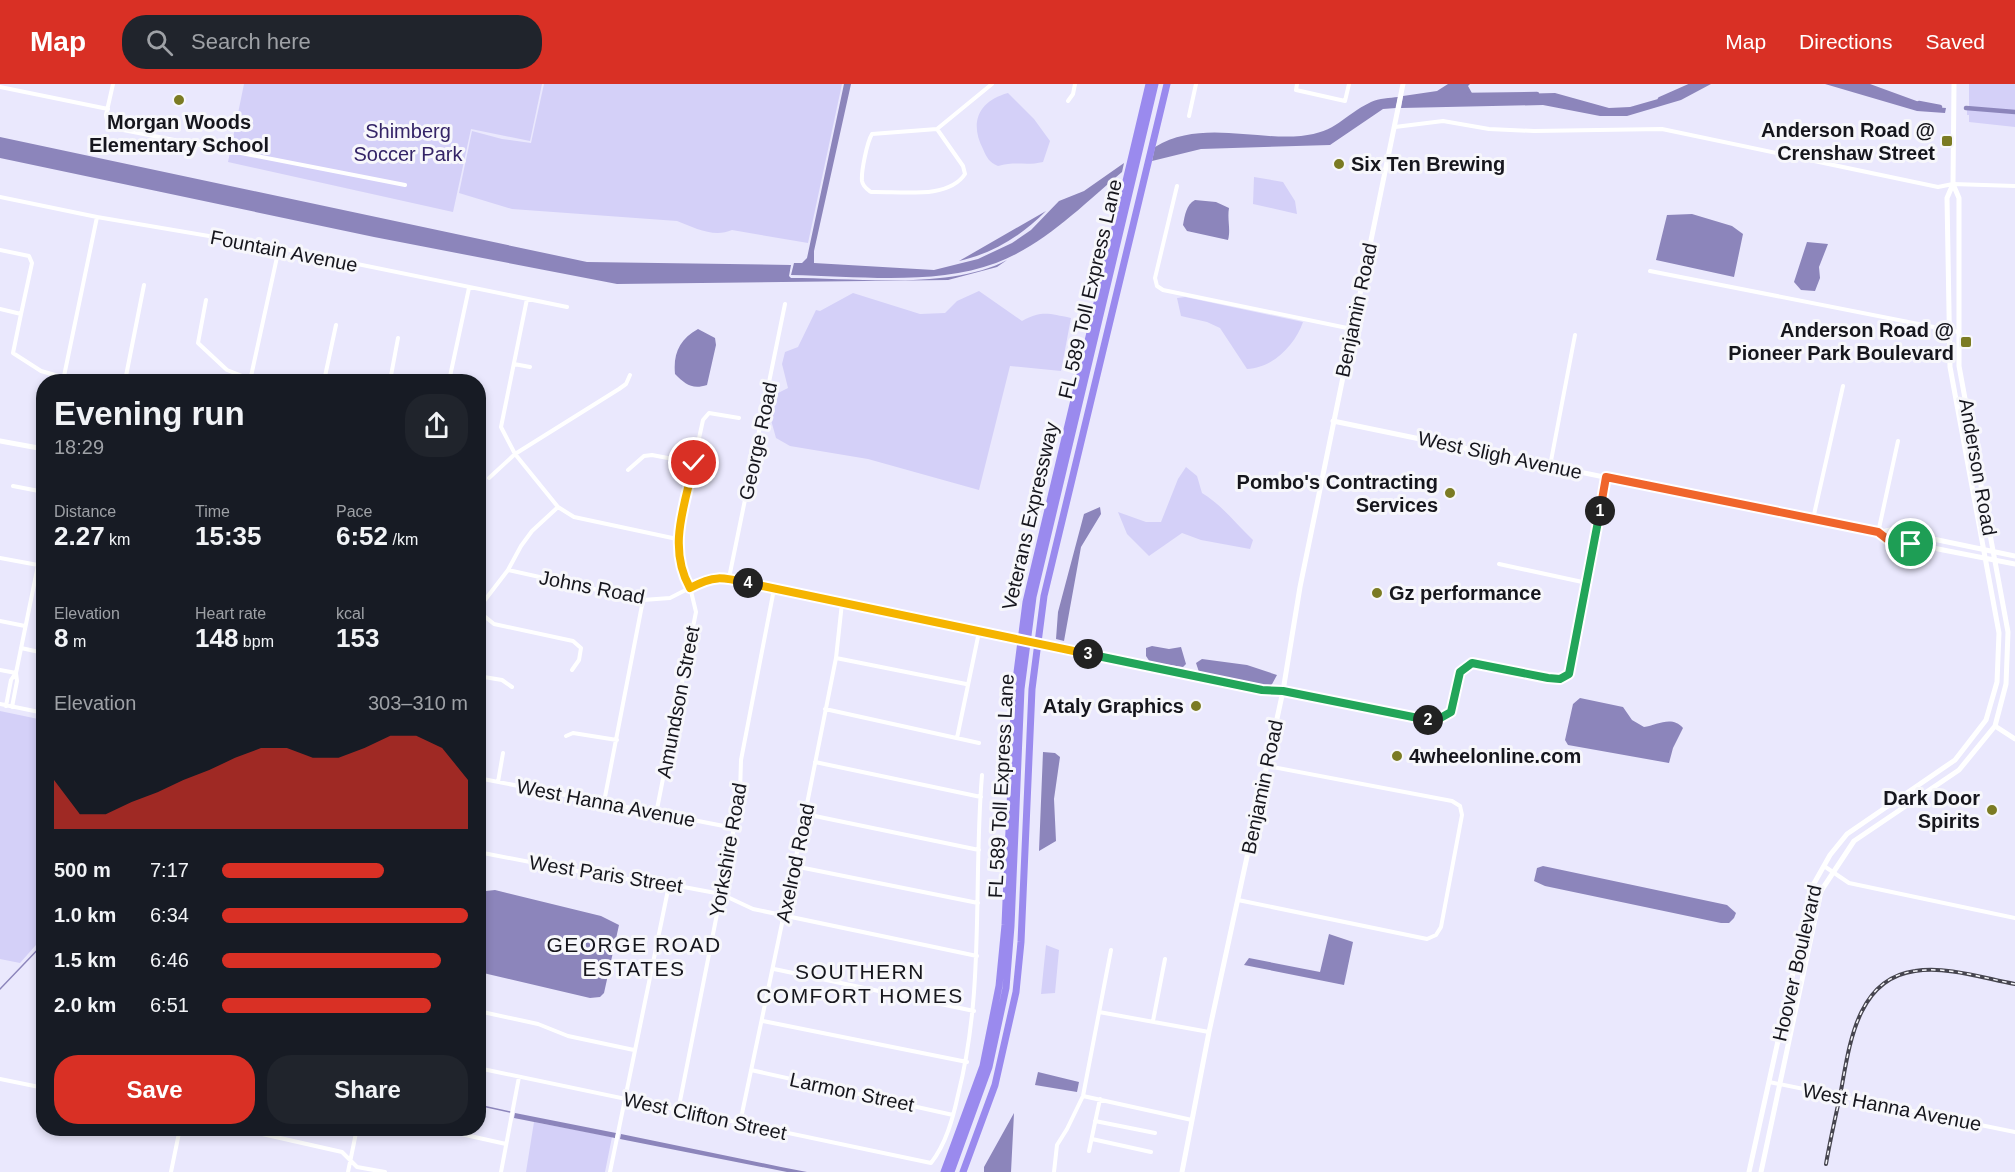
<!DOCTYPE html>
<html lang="en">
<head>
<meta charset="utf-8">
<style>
  :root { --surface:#171b24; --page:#20242c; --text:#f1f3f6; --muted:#9ea1a6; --accent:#d93025 }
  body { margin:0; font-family:Helvetica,sans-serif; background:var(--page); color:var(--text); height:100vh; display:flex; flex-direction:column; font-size:22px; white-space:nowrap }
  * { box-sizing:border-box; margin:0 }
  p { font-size:20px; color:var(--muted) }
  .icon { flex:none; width:33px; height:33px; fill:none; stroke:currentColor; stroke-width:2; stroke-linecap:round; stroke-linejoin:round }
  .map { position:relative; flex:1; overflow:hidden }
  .panel { position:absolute; left:36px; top:290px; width:450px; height:762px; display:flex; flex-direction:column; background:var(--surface); border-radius:24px; box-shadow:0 3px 9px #0003 }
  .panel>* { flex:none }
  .pin { position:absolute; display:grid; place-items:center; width:51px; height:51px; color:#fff; margin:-26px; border:3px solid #fff; border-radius:50%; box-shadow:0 2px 6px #0007 }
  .km { position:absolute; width:30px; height:30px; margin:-15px; border-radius:50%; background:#222; color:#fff; font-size:16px; line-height:30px; text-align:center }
  .round { display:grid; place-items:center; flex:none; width:63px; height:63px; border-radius:24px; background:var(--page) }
  .summary { display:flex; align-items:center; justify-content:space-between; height:102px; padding:0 18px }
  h1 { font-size:33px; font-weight:600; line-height:45px }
  .stats { display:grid; grid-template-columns:repeat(3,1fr); gap:9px; height:102px; padding:6px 18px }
  .stats div { display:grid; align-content:center }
  .stats b { font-size:26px; font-weight:600 }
  .stats small { font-size:16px; font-weight:400 }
  .stats p { font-size:16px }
  .chart { height:168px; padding:12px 18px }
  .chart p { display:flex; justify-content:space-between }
  .chart svg { width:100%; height:108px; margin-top:6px; fill:var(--accent); opacity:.7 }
  .action { display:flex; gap:12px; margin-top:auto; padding:12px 18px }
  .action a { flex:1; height:69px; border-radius:24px; background:var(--accent); color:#fff; font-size:24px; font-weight:600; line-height:69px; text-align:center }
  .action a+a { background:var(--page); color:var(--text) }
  ul { padding:0 18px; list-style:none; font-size:20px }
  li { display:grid; grid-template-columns:96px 72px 1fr; align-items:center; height:45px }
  li i { height:15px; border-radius:8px; background:var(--accent) }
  header { display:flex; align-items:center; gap:36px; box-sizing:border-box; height:84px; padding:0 30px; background:var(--accent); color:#fff }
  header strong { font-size:28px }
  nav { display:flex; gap:33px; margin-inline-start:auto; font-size:21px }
  .search { width:420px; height:54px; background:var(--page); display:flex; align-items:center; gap:15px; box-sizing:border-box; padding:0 21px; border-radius:24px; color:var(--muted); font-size:22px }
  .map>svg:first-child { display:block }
  .green { fill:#d4d0f8 }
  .water { fill:#8c85bb }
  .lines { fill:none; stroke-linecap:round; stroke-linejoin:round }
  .stream { stroke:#8c85bb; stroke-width:1.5 }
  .canal { stroke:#8c85bb; stroke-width:4.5 }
  .street { stroke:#fff; stroke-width:4 }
  .secondary { stroke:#fff; stroke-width:5 }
  .highway { stroke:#9a8aee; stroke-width:7 }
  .rail-casing { stroke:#46454f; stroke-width:4 }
  .rail { stroke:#f7f7fb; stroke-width:1.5; stroke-dasharray:4.5; stroke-linecap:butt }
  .split-1-casing { stroke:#fff; stroke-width:12 }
  .split-2-casing { stroke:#fff; stroke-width:12 }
  .split-3-casing { stroke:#fff; stroke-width:12 }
  .split-4-casing { stroke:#fff; stroke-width:12 }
  .split-5-casing { stroke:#fff; stroke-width:12 }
  .split-1 { stroke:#f0652b; stroke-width:8 }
  .split-2 { stroke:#22a559; stroke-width:8 }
  .split-3 { stroke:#22a559; stroke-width:8 }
  .split-4 { stroke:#f5b400; stroke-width:8 }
  .split-5 { stroke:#f5b400; stroke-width:8 }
  .poi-dot { fill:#7b7b23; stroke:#f7f7fb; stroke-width:2 }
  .labels { text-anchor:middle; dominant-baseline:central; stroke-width:6; stroke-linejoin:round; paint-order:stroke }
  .poi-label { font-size:20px; font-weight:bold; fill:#16161d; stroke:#f7f7fb; text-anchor:end }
  .park-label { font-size:20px; fill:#342467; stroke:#f7f7fb }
  .street-label { font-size:20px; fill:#16161d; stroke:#f7f7fb }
  .neighbourhood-label { font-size:21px; letter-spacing:1.5px; fill:#16161d; stroke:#f7f7fb }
</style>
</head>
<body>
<header>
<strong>Map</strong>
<div class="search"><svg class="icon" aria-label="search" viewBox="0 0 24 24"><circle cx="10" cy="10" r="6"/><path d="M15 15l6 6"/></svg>Search here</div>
<nav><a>Map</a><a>Directions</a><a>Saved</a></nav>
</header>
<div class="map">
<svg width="2015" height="1088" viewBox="0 0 2015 1088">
  <rect width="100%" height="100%" fill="#eae8fd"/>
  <path class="green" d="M244 0H542L530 57 471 45 453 128 228 78Z
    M544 0H842L808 159 732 146C714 154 695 144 677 137L512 125 459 109 472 47 502 55 531 59Z
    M1969 0H2015V43L1969 38V31H1967V24H1969Z
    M1008 9 1034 35 1050 57 1043 78C1027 82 1015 77 998 82 989 78 987 74 983 65 969 38 979 17 1008 9Z
    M1254 93 1283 98 1295 117 1297 130 1253 120Z
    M979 207 1022 237C1043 226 1049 230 1071 234L1061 287 1010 282 979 406 868 375 790 362 776 354 771 336 778 309 788 304 782 280 785 268 798 263 816 226 820 227 853 209 920 230 945 229 957 217Z
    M1185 213 1303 238C1295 261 1273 284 1247 285L1220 244 1207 238 1181 232 1177 214Z
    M1186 383 1197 392 1202 409C1222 421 1236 440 1253 456L1250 465 1201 456 1182 449 1149 472 1127 450 1118 428 1146 438H1161L1178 395Z
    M0 627 43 636V853L20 879 0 875Z
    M1046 861 1059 866 1055 909 1041 910Z
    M534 1038 612 1053 605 1088H526Z"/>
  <path class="water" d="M844 0H851L814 167V179L934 186 978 175 1012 159 1031 146 1059 117 1084 107 1124 79 1122 88C1084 120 1044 161 996 179 934 202 857 192 791 191L794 179H802L807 174Z
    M1448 0H1470L1468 2 1473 11 1555 9 1609 24 1630 23 1672 11 1696 0H1711L1681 16 1627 32H1600L1543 21 1401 24 1403 12 1437 7Z
    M1825 0H1870L1933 23 1946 24 1945 29 1917 27Z
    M1398 13 1396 24 1383 25 1330 61 1201 65 1152 77 1155 63C1200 36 1251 56 1301 52 1338 48 1342 32 1371 18 1379 14 1390 14 1398 13Z
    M0 53 587 178 791 181 789 192 791 194C854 194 952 206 1007 176L997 183 948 196 617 200 374 153 0 74Z
    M1195 116 1216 118 1229 124C1227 136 1231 145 1228 156L1187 147 1183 141C1185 131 1186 121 1195 116Z
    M1046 127C1021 152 994 169 959 177Z
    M1692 130 1732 142 1743 150 1734 193 1656 176 1667 131Z
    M1807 158 1828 160 1819 183 1820 194 1815 207 1801 206 1794 198Z
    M698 245 715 254 716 261 707 301C692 306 685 300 675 290 673 269 680 255 698 245Z
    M1100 423 1101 430 1081 463 1064 557 1056 555 1058 528 1084 430Z
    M1152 562 1169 565 1181 563 1186 580 1183 583 1150 578 1146 572V564Z
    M1202 575 1247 581 1277 591 1271 602 1199 588 1196 579Z
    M1580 614 1623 623 1632 636 1644 643C1657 641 1672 631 1683 644L1673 664 1669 679 1568 661 1565 656 1573 620Z
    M1043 668 1055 669 1060 673 1054 715 1056 757 1039 767Z
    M1543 782 1727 821 1736 829 1734 834 1729 839H1721L1545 802 1534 797 1537 784Z
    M495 806 601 832 619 841 604 909 600 913 590 914 479 888V828L486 807Z
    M1329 850 1353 858 1344 901 1244 881 1249 874 1320 888Z
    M1038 988 1079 998 1077 1008 1035 1001Z
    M515 1029 616 1049 615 1054 514 1034Z
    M1014 1029 1011 1088H984V1083Z
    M621 1050 781 1083 807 1088H787L620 1055Z"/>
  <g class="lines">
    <path class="stream" d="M0 905 44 859
      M478 1021 510 1028"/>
    <path class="canal" d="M1468 11 1537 10
      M1660 15 1694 0
      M1919 19 1940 23
      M1966 24 2015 28"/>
    <path class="street" d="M113 0 106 31 108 40 113 44 405 101
      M1297 0 1296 6 1345 17 1349 0
      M0 3 108 25
      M1068 17 1073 10 1075 0
      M1189 32 1196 0
      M1395 43 1443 37 1489 45 1534 47 1662 45 1938 103 1953 100 2015 102
      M937 45 963 82 965 90C948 116 899 107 871 108 867 105 863 103 862 97 861 88 867 58 872 50Z
      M937 45 992 0
      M1177 102 1155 194 1157 202 1163 206 1352 245
      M0 113 97 133 279 164 567 223
      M0 166 29 172 32 179 21 230 0 225
      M1650 187 1959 248
      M527 215 501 343 515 370 558 423 574 433 677 455
      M206 216 198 259 227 286 250 295
      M21 230 13 269 41 287 76 297
      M514 280 530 283
      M63 297 97 133
      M125 297 144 201
      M250 297 279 164
      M324 297 336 241
      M390 297 398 254
      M449 297 469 204
      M1550 382 1575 251
      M628 386 644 372 652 371 694 379
      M489 394 515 370 619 305 626 300 630 291
      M13 402 44 408
      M1813 435 1843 302
      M1878 449 1898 357
      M0 474 38 481
      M1499 480 1587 499
      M508 486 643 516 670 514 709 494H729L1020 556
      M729 494 785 220
      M35 495 44 496
      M478 525 508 486 521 462 532 447 558 423
      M478 527 494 540 573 557 581 564 579 576 572 586
      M0 537 25 542
      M1028 558 1259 605 1283 607 1435 637 1451 628 1460 588 1472 579 1548 595H1560L1569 590 1606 393
      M21 564 44 569
      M836 574 966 600
      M0 586 16 589
      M478 592 502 596 512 603
      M0 620 44 629
      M6 622 11 596 15 590
      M12 623 17 597 16 589 44 452
      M825 625 979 659
      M566 652 573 649 617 656
      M957 654 979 548
      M815 678 981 713
      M478 694 734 744
      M498 698 503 669
      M604 718 643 516
      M656 730 696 528 690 503 683 491 677 455 703 336 709 329 739 334
      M805 730 979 766
      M478 768 618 795H641L721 810 753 825 977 872
      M794 782 978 819
      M1824 782 1849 799 2015 834
      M1238 816 1427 855 1436 851 1441 843 1462 731 1460 722 1452 717 1267 682
      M774 885 974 927
      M478 927 538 940 568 952 634 966
      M1099 928 1209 948
      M763 937 967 978
      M1153 937 1165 875
      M478 984 931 1079C946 1060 953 1034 958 1011 985 906 973 798 982 691
      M751 986 953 1031
      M0 995 44 1004
      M1769 998 2015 1048
      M1083 1012 1192 1036
      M678 1027 734 744 740 709 741 676 774 505
      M1095 1037 1155 1049
      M740 1039 805 730 836 574 842 519
      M236 1044 342 1068 357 1083 385 1088
      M434 1044 506 1060
      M1092 1055 1151 1068
      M1089 1067 1100 1015
      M171 1088 180 1044
      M348 1088 357 1044
      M501 1088 519 993
      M610 1088 669 801
      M1054 1088 1057 1061 1067 1045 1083 1012 1111 866"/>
    <path class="secondary" d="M1333 337 1856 445 1878 449 1890 446 2015 472
      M0 357 44 365
      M1878 449 1887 455 2015 480
      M1995 642 2015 655
      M1182 1088 1209 948 1283 607 1300 503 1403 0
      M1749 1088 1812 803 1830 771 1847 750 1955 676 1986 636 1997 598 1999 549 1950 283 1947 114 1953 100 1954 0
      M1761 1088 1821 807 1854 757 1959 686 1995 642 2006 600 2008 548 1959 282V114L1953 100"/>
    <path class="highway" d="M944 1088 983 982 999 902 1005 841 1015 604 1026 518 1149 0
      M951 1088 989 983 1006 904 1011 842 1021 605 1033 513 1155 0
      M963 1088 995 1001 1016 908 1021 858 1032 605 1044 512 1167 0"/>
    <g class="rail-casing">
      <path id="rail" d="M1826 1080C1830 1057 1835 1035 1840 1012 1849 965 1855 895 1915 887 1947 882 1983 894 2015 900"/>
    </g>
    <use href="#rail" class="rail"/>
  </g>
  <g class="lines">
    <g class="split-1-casing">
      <path id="split-1" d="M1600 427 1606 393 1878 448 1887 455 1911 460"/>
    </g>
    <g class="split-2-casing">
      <path id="split-2" d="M1428 636 1435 637 1451 628 1460 588 1472 579 1548 594 1560 595 1569 590 1600 427"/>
    </g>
    <g class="split-3-casing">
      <path id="split-3" d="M1088 570 1262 606 1283 607 1428 636"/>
    </g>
    <g class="split-4-casing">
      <path id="split-4" d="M748 499 1088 570"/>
    </g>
    <g class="split-5-casing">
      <path id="split-5" d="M694 379C685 421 667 463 690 504 714 491 722 493 748 499"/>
    </g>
    <use href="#split-1" class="split-1"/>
    <use href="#split-2" class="split-2"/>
    <use href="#split-3" class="split-3"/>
    <use href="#split-4" class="split-4"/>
    <use href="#split-5" class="split-5"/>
  </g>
  <g class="poi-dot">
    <circle cx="179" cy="16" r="6"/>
    <rect x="1941" y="51" width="12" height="12" rx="3"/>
    <circle cx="1339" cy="80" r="6"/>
    <rect x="1960" y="252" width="12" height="12" rx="3"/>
    <circle cx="1450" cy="409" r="6"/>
    <circle cx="1377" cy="509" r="6"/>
    <circle cx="1196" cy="622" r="6"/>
    <circle cx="1397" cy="672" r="6"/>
    <circle cx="1992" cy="726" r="6"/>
  </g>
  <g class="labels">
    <g class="poi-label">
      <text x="179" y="38" text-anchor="middle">Morgan Woods<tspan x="179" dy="23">Elementary School</tspan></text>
      <text x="1935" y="46">Anderson Road @<tspan x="1935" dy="23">Crenshaw Street</tspan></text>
      <text x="1351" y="80" text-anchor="start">Six Ten Brewing</text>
      <text x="1954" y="246">Anderson Road @<tspan x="1954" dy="23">Pioneer Park Boulevard</tspan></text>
      <text x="1438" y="398">Pombo's Contracting<tspan x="1438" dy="23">Services</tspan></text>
      <text x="1389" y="509" text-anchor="start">Gz performance</text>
      <text x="1184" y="622">Ataly Graphics</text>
      <text x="1409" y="672" text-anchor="start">4wheelonline.com</text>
      <text x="1980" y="714">Dark Door<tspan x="1980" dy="23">Spirits</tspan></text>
    </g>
    <g class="park-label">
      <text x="408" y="47">Shimberg<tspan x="408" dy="23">Soccer Park</tspan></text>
    </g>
    <g class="street-label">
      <text transform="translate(284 167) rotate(11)">Fountain Avenue</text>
      <text transform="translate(1090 205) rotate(-77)">FL 589 Toll Express Lane</text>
      <text transform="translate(1356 226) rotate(-78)">Benjamin Road</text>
      <text transform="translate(758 357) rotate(-78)">George Road</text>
      <text transform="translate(1500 371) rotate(12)">West Sligh Avenue</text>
      <text transform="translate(1978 383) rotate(80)">Anderson Road</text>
      <text transform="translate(1030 432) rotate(-77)">Veterans Expressway</text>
      <text transform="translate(592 503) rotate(11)">Johns Road</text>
      <text transform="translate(678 618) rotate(-79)">Amundson Street</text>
      <text transform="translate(1001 702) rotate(-87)">FL 589 Toll Express Lane</text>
      <text transform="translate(1262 703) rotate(-78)">Benjamin Road</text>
      <text transform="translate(606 719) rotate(11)">West Hanna Avenue</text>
      <text transform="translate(728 766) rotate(-80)">Yorkshire Road</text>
      <text transform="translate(795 779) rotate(-78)">Axelrod Road</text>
      <text transform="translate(606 790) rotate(9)">West Paris Street</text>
      <text transform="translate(1797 879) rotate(-77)">Hoover Boulevard</text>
      <text transform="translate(852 1008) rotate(12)">Larmon Street</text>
      <text transform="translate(1892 1023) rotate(11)">West Hanna Avenue</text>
      <text transform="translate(705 1032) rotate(12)">West Clifton Street</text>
    </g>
    <g class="neighbourhood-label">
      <text x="634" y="860">GEORGE ROAD<tspan x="634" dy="24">ESTATES</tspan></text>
      <text x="860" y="887">SOUTHERN<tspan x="860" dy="24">COMFORT HOMES</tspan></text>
    </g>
  </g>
</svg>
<div class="pin" style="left:1911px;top:460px;background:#1e9e55"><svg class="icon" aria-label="arrive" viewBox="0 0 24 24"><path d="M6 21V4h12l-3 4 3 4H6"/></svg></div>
<div class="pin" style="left:694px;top:379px;background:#d93025"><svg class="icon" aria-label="check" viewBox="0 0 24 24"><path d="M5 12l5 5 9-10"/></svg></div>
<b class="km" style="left:1600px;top:427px">1</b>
<b class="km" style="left:1428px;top:636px">2</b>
<b class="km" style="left:1088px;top:570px">3</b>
<b class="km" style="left:748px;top:499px">4</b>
<section class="panel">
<div class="summary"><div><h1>Evening run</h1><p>18:29</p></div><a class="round"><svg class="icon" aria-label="share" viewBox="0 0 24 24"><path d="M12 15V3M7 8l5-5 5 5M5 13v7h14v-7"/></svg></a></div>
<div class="stats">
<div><p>Distance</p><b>2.27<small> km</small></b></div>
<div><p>Time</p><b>15:35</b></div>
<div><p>Pace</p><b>6:52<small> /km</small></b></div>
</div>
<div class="stats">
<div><p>Elevation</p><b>8<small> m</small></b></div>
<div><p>Heart rate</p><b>148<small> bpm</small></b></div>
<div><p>kcal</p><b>153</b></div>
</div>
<div class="chart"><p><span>Elevation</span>303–310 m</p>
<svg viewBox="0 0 160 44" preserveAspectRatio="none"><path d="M0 44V24L10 38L20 38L30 33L40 29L50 24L60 20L70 15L80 11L90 11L100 15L110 15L120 11L130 6L140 6L150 11L160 24V44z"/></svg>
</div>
<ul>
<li><b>500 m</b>7:17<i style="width:66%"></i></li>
<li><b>1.0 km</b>6:34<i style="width:100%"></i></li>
<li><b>1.5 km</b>6:46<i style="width:89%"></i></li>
<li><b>2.0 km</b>6:51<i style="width:85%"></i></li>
</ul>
<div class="action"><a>Save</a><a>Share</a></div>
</section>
</div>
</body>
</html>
